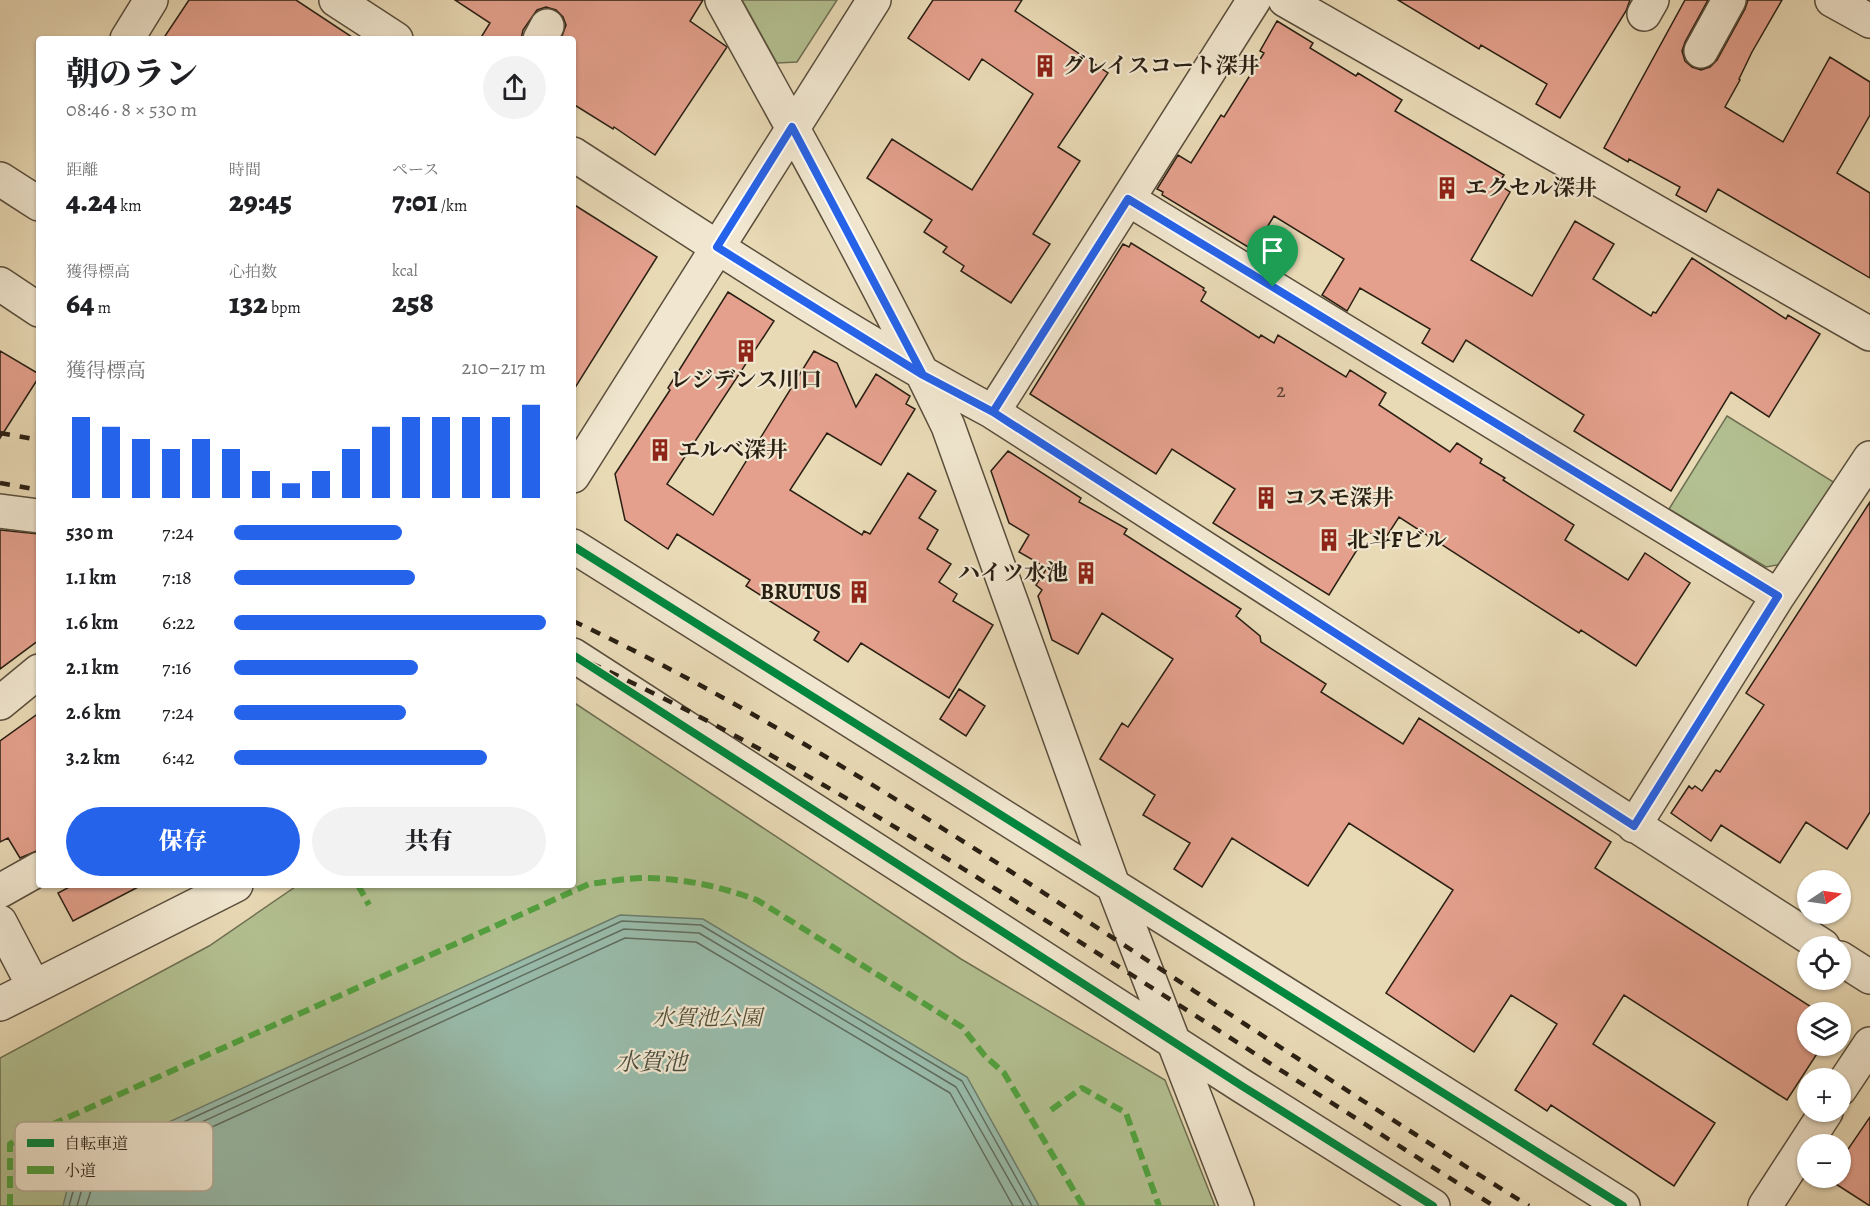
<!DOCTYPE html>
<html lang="ja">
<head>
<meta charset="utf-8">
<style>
  :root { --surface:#fff; --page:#f2f2f2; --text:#202124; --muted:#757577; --accent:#2563eb }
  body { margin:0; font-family:Alegreya,"Noto Serif JP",serif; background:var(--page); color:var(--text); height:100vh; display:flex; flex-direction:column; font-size:22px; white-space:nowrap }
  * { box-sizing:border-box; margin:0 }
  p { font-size:20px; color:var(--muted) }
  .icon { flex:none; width:33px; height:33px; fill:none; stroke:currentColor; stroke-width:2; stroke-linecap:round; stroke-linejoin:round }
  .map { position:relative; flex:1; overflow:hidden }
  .sheet { position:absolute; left:36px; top:36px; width:540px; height:852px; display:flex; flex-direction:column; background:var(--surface); border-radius:6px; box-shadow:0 2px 4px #0004 }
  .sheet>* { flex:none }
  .needle { width:39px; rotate:77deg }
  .controls { position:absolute; left:1797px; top:870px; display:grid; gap:12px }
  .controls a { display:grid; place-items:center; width:54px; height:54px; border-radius:50%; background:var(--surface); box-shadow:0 2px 4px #0004; font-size:30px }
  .pin { position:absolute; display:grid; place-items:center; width:51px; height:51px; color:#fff; margin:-62px -26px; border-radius:50% 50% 50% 0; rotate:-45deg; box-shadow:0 0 6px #0007 }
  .pin .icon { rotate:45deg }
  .round { display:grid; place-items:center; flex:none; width:63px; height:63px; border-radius:32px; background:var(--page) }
  .summary { display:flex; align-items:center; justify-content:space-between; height:102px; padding:0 30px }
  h1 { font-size:33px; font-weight:800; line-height:45px }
  .figures { display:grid; grid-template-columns:repeat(3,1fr); gap:9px; height:102px; padding:6px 30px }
  .figures div { display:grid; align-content:center }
  .figures b { font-size:30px; font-weight:800 }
  .figures small { font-size:16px; font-weight:400 }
  .figures p { font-size:16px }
  .chart { height:168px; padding:12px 30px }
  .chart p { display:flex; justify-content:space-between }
  .chart svg { width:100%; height:108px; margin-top:6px; stroke:var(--accent); stroke-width:6 }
  .button { display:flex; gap:12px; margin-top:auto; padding:12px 30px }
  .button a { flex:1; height:69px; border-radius:36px; background:var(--accent); color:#fff; font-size:24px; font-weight:800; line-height:69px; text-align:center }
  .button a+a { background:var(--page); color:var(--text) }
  ul { padding:0 30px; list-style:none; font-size:20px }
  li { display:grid; grid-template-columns:96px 72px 1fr; align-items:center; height:45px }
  li i { height:15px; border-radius:8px; background:var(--accent) }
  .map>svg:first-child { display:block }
  .green { fill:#b3c091; stroke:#6e7052; stroke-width:1.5 }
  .water { fill:#98bbaa; stroke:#6c7d6e; stroke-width:1.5 }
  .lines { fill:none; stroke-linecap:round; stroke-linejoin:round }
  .shore { stroke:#606d5e; stroke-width:1.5 }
  .building { fill:#e4a08d; stroke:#291f13; stroke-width:1.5 }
  .minor-casing { stroke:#594e3c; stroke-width:36 }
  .minor { stroke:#f1e7d0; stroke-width:33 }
  .rail { stroke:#291f13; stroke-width:4.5; stroke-dasharray:10 10; stroke-linecap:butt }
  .quiet { stroke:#51a23f; stroke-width:6; stroke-dasharray:12 6; stroke-linecap:butt }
  .cycleway-casing { stroke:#f1e7d0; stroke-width:11 }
  .cycleway { stroke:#00873e; stroke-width:8 }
  .route-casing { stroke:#fff; stroke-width:12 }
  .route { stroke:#2563eb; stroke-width:8 }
  .labels { text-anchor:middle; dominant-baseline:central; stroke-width:4.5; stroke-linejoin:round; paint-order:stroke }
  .number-label { font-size:20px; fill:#583f32 }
  .poi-label { font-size:22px; font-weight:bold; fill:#291f13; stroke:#f1e7d0; text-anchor:start }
  .park-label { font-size:22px; font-style:italic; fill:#524f39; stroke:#f1e7d0 }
  .water-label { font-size:24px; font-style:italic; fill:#4a4e40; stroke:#f1e7d0 }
  .key { fill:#f1e7d0; stroke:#b5ab97; stroke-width:1.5 }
  .key-label { font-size:16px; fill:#291f13 }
</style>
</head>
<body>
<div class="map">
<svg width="1870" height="1206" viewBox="0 0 1870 1206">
  <rect width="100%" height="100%" fill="#e9dab6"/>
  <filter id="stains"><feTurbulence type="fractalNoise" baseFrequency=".00333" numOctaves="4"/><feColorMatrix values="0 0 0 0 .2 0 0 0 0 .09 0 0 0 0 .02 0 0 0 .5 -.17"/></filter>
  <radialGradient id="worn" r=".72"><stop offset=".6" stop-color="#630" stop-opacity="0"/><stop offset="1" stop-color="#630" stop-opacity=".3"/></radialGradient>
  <path class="green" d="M742 0H837L797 62 777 63Z
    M1727 416 1835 483 1783 564 1766 567 1669 509Z
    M573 702 961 959 1165 1080 1215 1206H0V1058L209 946 298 885H573Z"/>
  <path class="water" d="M620 915 703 919 967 1077 1039 1206H63L73 1166Z"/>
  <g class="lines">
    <path class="shore" d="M69 1206 79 1170 622 921 701 925 962 1081 1032 1206
      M77 1206 86 1175 624 929 699 933 956 1087 1024 1206
      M86 1206 94 1181 625 938 696 942 950 1093 1013 1206"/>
  </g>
  <path class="building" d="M189 0H296L355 39H163Z
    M455 0H703L690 21 727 47 655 155 614 127 613 129 573 104V39H561L566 25 563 17 556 10 546 7 537 10 523 30 521 39H480L490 23Z
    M933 0H1022L1015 11 1108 73 1058 147 1080 161 1033 234 1050 244 1011 303 961 271 964 266 943 252 947 247 924 232 932 220 867 178 892 139 972 190 1033 94 982 59 969 80 908 38Z
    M1398 0H1630L1626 11 1560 118 1536 104 1547 84 1481 45 1479 49Z
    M1685 0H1708L1685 42 1682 51 1685 61 1692 67 1701 70 1710 67 1717 60 1745 9 1748 0H1782L1752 52 1739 79 1740 80 1725 107 1783 142 1830 57 1870 82V115L1837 173 1870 193V278L1718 189 1706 212 1676 195 1680 187 1629 159 1628 162 1604 148Z
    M1277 21 1313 43 1310 48 1356 76 1358 73 1402 100 1395 111 1504 175 1498 184 1510 192 1471 260 1532 296 1575 221 1614 244 1593 279 1651 316 1653 312 1656 313 1692 258 1786 319 1788 315 1820 334 1769 417 1731 392 1671 491 1574 431 1584 415 1466 340 1453 362 1422 343 1430 329 1360 288 1347 311 1322 295 1344 259 1274 216 1253 250 1162 195 1163 192 1157 189 1178 155 1191 163 1221 115 1224 117 1264 53 1260 51Z
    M573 204 657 257 573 391Z
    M1131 243 1204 288 1203 290 1206 292 1201 301 1259 338 1261 335 1274 343 1278 335 1346 377 1350 370 1386 393 1379 405 1450 452 1457 443 1482 459 1480 463 1505 478 1503 480 1574 525 1565 540 1628 580 1645 553 1690 583 1636 666 1581 630 1579 633 1399 517 1383 542 1368 532 1329 595 1213 523 1235 489 1172 449 1156 474 1030 394 1123 244 1129 247Z
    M728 292 774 321 667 484 713 515 814 351 837 363 856 407 876 374 910 396 906 404 915 409 881 465 827 433 790 490 862 535 864 531 870 534 908 473 936 491 919 518 938 530 927 549 951 564 939 582 957 594 953 601 993 625 949 698 861 643 848 662 814 640 819 632 746 586 750 580 677 534 668 549 625 520 615 474 670 390 668 388Z
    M0 351 39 374V377L0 438Z
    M1008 451 1081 498 1079 502 1127 529 1124 534 1241 609 1236 616 1260 636 1261 642 1326 684 1321 692 1403 744 1419 718 1611 842 1595 868 1819 1012H1808V1046H1822L1787 1100 1624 995 1593 1044 1715 1123 1674 1186 1551 1105 1547 1111 1515 1090 1557 1024 1511 995 1474 1052 1386 993 1453 890 1349 823 1308 886 1232 838 1202 887 1174 869 1190 843 1143 815 1155 795 1100 759 1122 723 1128 727 1173 659 1102 613 1078 654 1052 640 1038 596 1042 590 1036 585 1047 568 1019 552 1029 535 1009 523 991 471Z
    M1870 502V812L1847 849 1806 822 1780 863 1721 825 1711 841 1671 813 1689 786 1692 789 1695 786 1702 791 1716 770 1720 772 1764 705 1746 693Z
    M0 530 39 534V640L0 669Z
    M959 689 985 706 966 736 940 719Z
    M39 713V850L20 858 8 838 0 842V741Z
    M73 885H142L73 921 58 893Z
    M1870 1117V1206L1828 1179 1830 1178H1840V1161Z"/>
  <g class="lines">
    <g class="minor-casing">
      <path id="minor" d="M336 0 396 39
        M722 0C800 141 878 281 948 426L1113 885 1237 1206
        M1285 0 1870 334
        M1832 0 1870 21
        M1644 14 1652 0
        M127 39 151 0
        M540 39 547 26
        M1701 51 1729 0
        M573 154C711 243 848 334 993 412L1823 946
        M0 179 39 204
        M1128 199 1778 596
        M0 284 39 310
        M993 412 1254 0
        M573 476 874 0
        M0 511 39 516
        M573 546 1623 1206
        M573 655 1242 1086 1433 1206
        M0 703 39 671
        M1634 826 1778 596 1870 458
        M0 891 39 869
        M0 922 34 987 236 885
        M1840 958 1870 977
        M0 1004 34 987
        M1840 1089 1870 1044
        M1765 1206 1826 1112"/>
    </g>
    <use href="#minor" class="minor"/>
    <path class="rail" d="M0 433 39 440
      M0 483 39 490
      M573 621C727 693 870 782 1013 873 1185 984 1355 1098 1529 1206
      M573 655C734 728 885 819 1034 913 1188 1010 1340 1109 1494 1206"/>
    <path class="quiet" d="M358 885 369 905
      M1051 1110 1082 1088 1126 1113 1159 1206
      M10 1206V1144L22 1138 589 884C607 882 626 878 644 878 683 878 722 887 757 900L962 1027 985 1056 1004 1073 1083 1206"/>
    <g class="cycleway-casing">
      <path id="cycleway" d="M573 546 1623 1206
        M573 655 1242 1086 1433 1206"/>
    </g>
    <use href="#cycleway" class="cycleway"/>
  </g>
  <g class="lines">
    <g class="route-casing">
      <path id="route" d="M1273 287 1128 199 993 412 923 375 717 247 792 127 923 375 993 412 1634 826 1778 596 1273 287"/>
    </g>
    <use href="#route" class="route"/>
  </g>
  <defs>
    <g id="building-bare" transform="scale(1.8)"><path d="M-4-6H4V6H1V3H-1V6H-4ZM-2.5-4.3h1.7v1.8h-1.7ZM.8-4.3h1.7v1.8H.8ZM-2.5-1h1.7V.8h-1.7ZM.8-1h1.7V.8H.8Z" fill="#8f2418" stroke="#f1e7d0" stroke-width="2.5" paint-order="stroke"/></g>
  </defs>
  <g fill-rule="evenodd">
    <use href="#building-bare" x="1045" y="66"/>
    <use href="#building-bare" x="1447" y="188"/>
    <use href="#building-bare" x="746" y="351"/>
    <use href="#building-bare" x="660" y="450"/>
    <use href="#building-bare" x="1266" y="498"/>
    <use href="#building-bare" x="1329" y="540"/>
    <use href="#building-bare" x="1086" y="573"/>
    <use href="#building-bare" x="859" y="592"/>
  </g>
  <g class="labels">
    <g class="number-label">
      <text x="1281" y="390">2</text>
    </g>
    <g class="poi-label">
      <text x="1063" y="66">グレイスコート深井</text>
      <text x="1465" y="188">エクセル深井</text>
      <text x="746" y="380" text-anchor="middle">レジデンス川口</text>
      <text x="678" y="450">エルベ深井</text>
      <text x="1284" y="498">コスモ深井</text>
      <text x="1347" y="540">北斗Fビル</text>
      <text x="1068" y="573" text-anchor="end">ハイツ水池</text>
      <text x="841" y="592" text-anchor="end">BRUTUS</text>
    </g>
    <g class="park-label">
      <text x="707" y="1018">水賀池公園</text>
    </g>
    <g class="water-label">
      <text x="651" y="1062">水賀池</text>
    </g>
  </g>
  <rect x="15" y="1122" width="198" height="69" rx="9" class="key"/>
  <rect x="27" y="1139" width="27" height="8" fill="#00873e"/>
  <rect x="27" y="1166" width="27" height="8" fill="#51a23f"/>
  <g class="key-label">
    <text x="64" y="1149">自転車道</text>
    <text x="64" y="1176">小道</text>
  </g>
  <rect width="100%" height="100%" filter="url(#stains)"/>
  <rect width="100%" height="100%" fill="url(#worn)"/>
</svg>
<div class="controls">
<a><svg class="needle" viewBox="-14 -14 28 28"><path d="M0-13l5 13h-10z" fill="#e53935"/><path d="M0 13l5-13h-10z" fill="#757577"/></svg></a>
<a><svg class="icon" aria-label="locate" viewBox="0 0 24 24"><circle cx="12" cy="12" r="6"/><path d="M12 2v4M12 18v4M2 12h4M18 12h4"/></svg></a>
<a><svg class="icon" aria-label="layers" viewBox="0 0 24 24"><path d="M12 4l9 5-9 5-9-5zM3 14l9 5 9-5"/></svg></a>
<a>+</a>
<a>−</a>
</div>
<div class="pin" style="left:1273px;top:287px;background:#1e9e55"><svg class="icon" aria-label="arrive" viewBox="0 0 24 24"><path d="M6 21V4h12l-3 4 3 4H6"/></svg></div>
<section class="sheet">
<div class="summary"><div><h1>朝のラン</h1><p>08:46 · 8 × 530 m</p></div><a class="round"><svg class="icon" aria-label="share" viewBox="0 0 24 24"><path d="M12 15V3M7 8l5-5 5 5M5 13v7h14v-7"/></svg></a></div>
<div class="figures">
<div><p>距離</p><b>4.24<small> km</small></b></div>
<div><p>時間</p><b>29:45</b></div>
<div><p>ペース</p><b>7:01<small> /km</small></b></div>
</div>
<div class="figures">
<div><p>獲得標高</p><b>64<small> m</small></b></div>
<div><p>心拍数</p><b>132<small> bpm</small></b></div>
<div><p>kcal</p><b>258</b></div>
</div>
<div class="chart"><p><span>獲得標高</span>210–217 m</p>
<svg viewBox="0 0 160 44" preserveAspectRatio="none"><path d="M5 44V11M15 44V15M25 44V20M35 44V24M45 44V20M55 44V24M65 44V33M75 44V38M85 44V33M95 44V24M105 44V15M115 44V11M125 44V11M135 44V11M145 44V11M155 44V6"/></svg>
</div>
<ul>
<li><b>530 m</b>7:24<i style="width:54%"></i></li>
<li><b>1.1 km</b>7:18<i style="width:58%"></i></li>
<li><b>1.6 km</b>6:22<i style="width:100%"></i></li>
<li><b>2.1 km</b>7:16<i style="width:59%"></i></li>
<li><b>2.6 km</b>7:24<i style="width:55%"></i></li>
<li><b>3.2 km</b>6:42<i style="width:81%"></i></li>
</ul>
<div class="button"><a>保存</a><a>共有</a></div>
</section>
</div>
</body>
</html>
